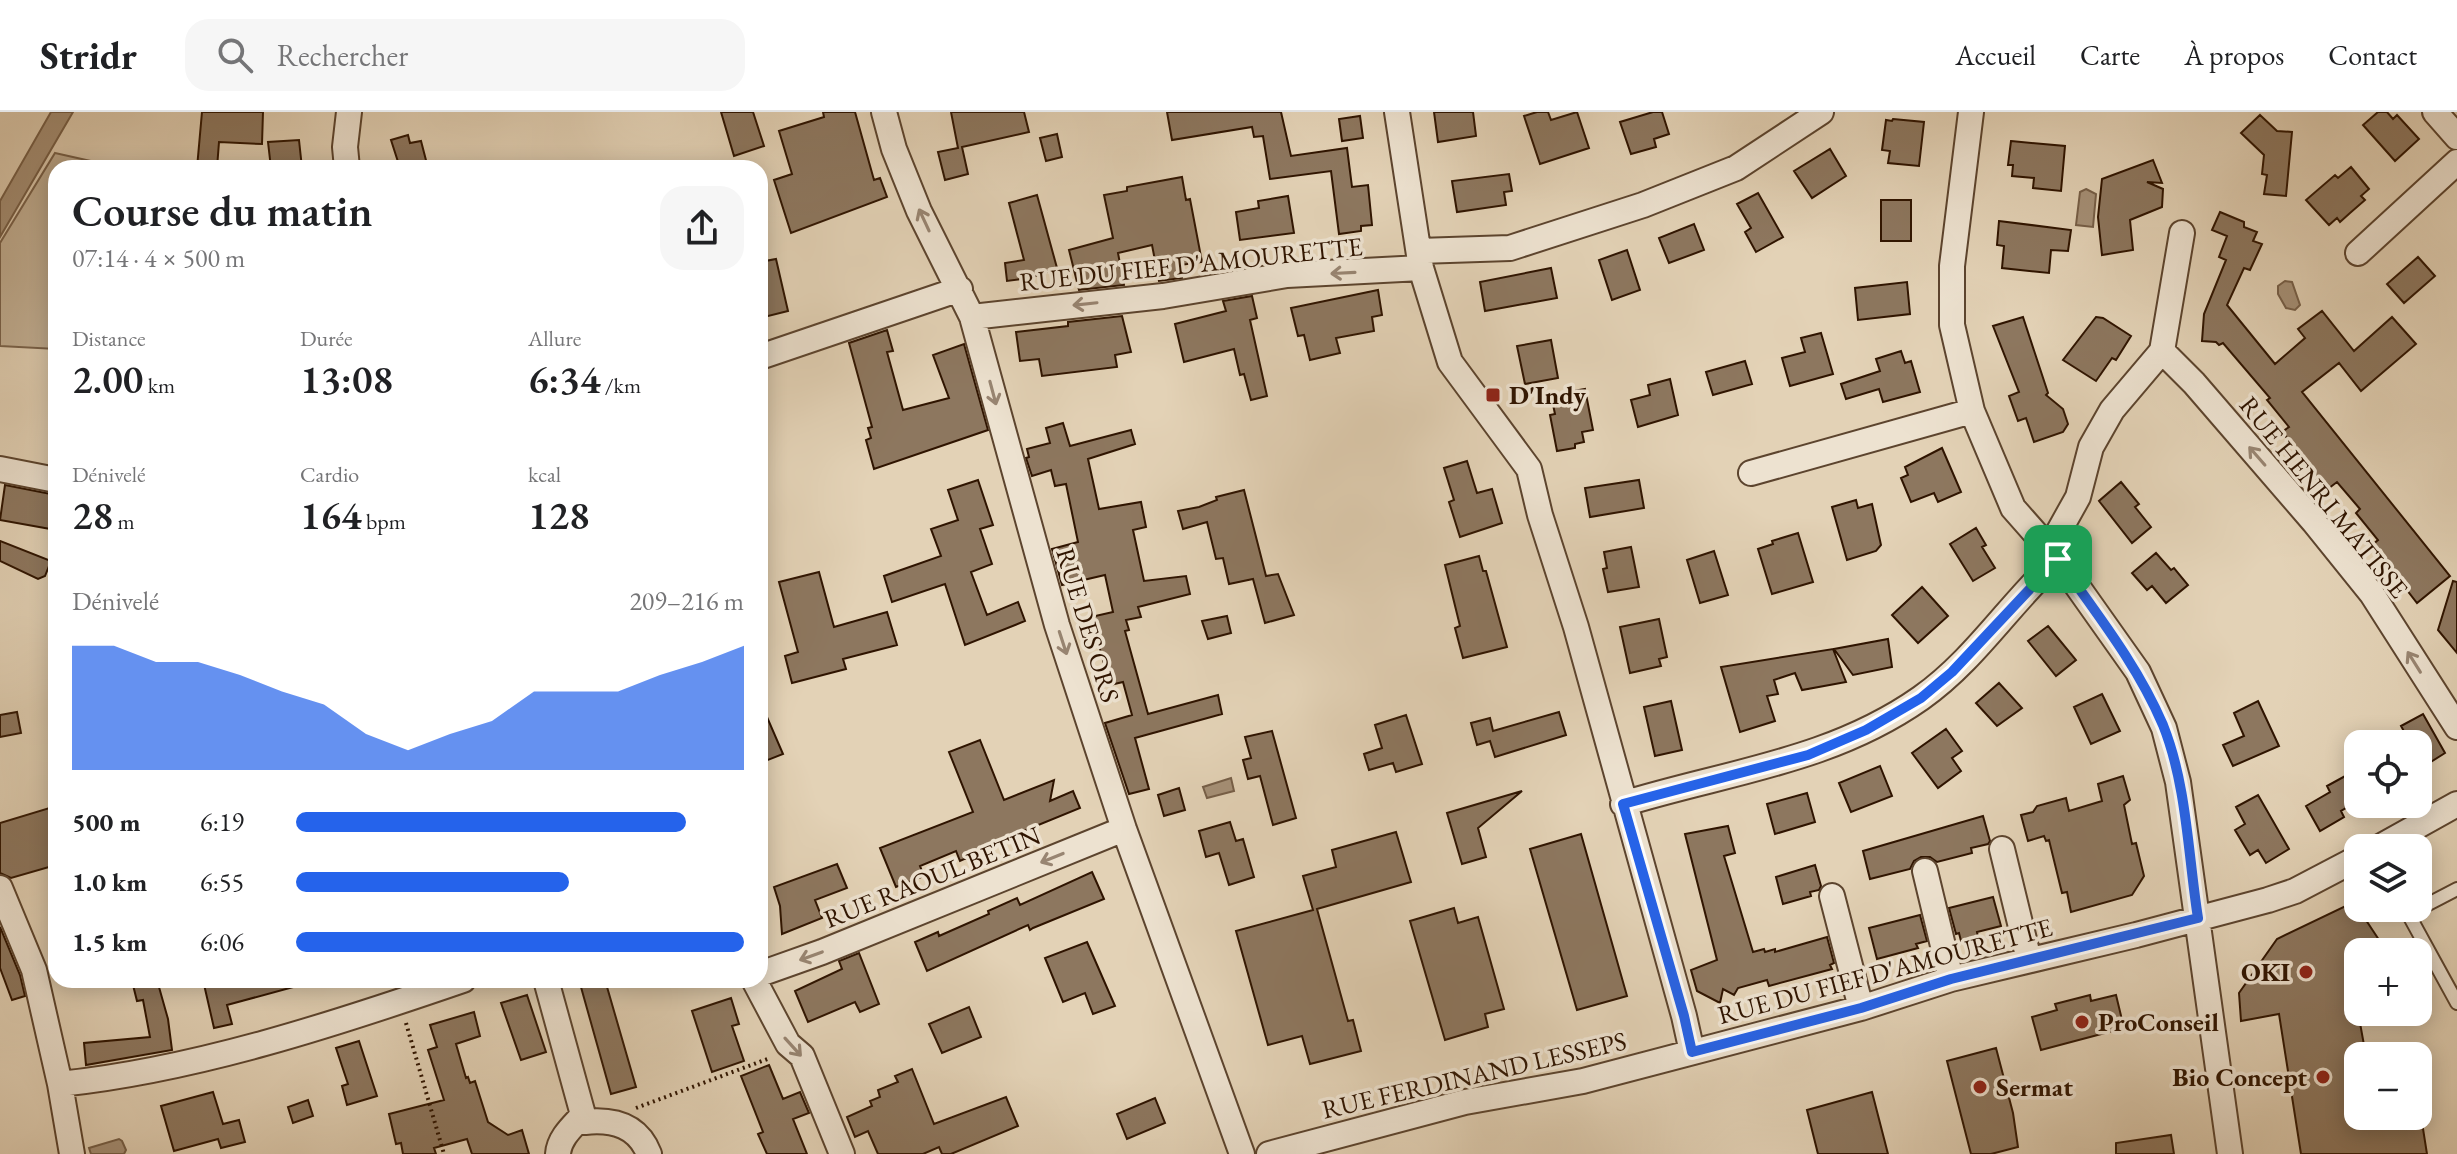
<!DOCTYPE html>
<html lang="fr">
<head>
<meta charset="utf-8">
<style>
  :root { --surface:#fff; --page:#f6f6f6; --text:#202124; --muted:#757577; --line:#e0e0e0; --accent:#2563eb }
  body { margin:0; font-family:"EB Garamond",serif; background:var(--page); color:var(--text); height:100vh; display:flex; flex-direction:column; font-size:30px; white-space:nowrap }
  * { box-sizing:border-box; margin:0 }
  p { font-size:26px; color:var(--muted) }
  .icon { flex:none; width:44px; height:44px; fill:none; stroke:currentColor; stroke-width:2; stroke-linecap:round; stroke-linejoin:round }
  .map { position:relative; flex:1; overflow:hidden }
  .drawer { position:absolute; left:48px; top:48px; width:720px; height:828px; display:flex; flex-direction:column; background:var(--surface); border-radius:24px; box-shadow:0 4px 20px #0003 }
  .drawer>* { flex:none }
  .controls { position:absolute; left:2344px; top:618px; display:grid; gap:16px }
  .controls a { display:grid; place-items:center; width:88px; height:88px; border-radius:16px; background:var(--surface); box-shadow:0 4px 20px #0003; font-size:40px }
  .pin { position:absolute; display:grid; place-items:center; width:68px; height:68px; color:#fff; margin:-34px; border-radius:16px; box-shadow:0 4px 12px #0006 }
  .round { display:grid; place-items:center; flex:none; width:84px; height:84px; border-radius:24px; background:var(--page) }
  .head { display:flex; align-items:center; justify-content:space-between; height:136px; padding:0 24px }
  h1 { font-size:44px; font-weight:600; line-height:60px }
  .metrics { display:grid; grid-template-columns:repeat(3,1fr); gap:12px; height:136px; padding:8px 24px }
  .metrics div { display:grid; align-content:center }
  .metrics b { font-size:40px; font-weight:600 }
  .metrics small { font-size:22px; font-weight:400 }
  .metrics p { font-size:22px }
  .chart { height:224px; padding:16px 24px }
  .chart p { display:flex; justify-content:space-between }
  .chart svg { width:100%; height:144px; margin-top:8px; fill:var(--accent); opacity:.7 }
  ul { padding:0 24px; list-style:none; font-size:26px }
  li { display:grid; grid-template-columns:128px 96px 1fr; align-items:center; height:60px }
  li i { height:20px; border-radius:10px; background:var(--accent) }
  header { display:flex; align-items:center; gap:48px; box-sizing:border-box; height:112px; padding:0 40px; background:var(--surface); border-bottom:2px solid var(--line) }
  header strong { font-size:38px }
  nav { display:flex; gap:44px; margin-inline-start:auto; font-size:28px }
  .search { width:560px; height:72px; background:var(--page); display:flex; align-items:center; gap:20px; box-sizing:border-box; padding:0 28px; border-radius:24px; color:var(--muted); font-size:30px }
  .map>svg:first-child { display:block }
  .green { fill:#c4b297; stroke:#7a634c; stroke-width:2 }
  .water { fill:#a69178; stroke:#765f48; stroke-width:2 }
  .building { fill:#8d775f; stroke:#2f1400; stroke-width:2 }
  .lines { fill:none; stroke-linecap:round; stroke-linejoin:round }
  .lane-casing { stroke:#5c442e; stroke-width:16 }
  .street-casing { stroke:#5c442e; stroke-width:28 }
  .path { stroke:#2f1400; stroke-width:4; stroke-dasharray:2 4; stroke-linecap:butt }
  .lane { stroke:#ede2d0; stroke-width:12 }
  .street { stroke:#ede2d0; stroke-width:24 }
  .oneway { stroke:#988572 }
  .route-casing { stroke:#fff; stroke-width:16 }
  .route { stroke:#2563eb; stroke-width:10 }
  .poi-dot { fill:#8f2418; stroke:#ede2d0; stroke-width:3 }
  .labels { text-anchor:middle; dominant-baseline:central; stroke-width:7; stroke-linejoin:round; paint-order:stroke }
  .street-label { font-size:26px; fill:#2f1400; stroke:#ede2d0 }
  .poi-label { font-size:26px; font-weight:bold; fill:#2f1400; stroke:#ede2d0; text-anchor:start }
</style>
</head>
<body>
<header>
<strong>Stridr</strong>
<div class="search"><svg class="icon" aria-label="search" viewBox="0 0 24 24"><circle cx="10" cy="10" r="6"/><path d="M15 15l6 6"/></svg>Rechercher</div>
<nav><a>Accueil</a><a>Carte</a><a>À propos</a><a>Contact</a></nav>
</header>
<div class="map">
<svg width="2457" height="1042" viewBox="0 0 2457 1042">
  <rect width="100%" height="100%" fill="#e3d2b6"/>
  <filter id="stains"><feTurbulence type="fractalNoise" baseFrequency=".0025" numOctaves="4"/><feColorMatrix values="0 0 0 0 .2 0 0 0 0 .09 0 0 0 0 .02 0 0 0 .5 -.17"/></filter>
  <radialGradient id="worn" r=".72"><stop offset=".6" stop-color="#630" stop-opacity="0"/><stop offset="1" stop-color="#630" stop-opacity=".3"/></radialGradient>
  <path class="green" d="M55 41 122 56H56V237L0 234V131Z"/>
  <path class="water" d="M51 0H73L0 125V89Z
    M2086 77 2096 82 2093 115 2076 113 2080 80Z
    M2285 169 2292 170 2300 193 2295 198 2286 196 2278 182V174Z
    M1231 666 1234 679 1207 686 1203 675Z
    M119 1027 122 1029 126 1038 124 1042H91L89 1036Z"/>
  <path class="building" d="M202 0H263L262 32 219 30 217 56H197Z
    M721 0H753L764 34 734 44Z
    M823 0H855L874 68 880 66 887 85 791 121 774 68 792 62 779 19 824 5Z
    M951 0H1024L1029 20 962 35 968 62 945 68 938 40 958 36Z
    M1167 0H1281L1291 44 1347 36 1352 75 1368 73 1372 113 1361 114V119L1339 122 1331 59 1270 67 1263 24 1254 25 1252 15 1172 28Z
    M1434 0H1473L1476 24 1438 30Z
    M1537 0H1548L1551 8 1577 0 1589 36 1540 52 1524 4Z
    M1653 0H1662L1669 22 1654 27 1656 35 1631 42 1620 10Z
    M2378 0H2387L2393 7 2397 3 2419 27 2395 49 2363 13Z
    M2260 3 2277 19 2292 20 2286 84 2264 82 2267 63 2262 62 2264 43 2241 21Z
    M1360 4 1363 26 1342 29 1339 7Z
    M1893 7 1924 10 1919 54 1888 51 1890 39 1882 38 1886 8 1892 9Z
    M1057 22 1062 45 1046 49 1040 26Z
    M408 23 410 31 421 29 428 56H400L391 28Z
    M299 28 302 56H271L268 30Z
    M2011 29 2065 34 2061 79 2033 76 2034 66 2012 64 2013 53H2008Z
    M1830 37 1846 64 1812 86 1794 59Z
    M2153 48 2162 71 2147 70 2163 77 2162 95 2130 108 2133 138 2102 143 2098 105 2102 67Z
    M2351 55 2369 77 2361 84 2365 88 2350 101 2340 110 2337 106 2329 113 2306 88 2335 63 2338 66Z
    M1509 62 1512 79 1504 80 1506 93 1457 100 1452 69Z
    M1182 65 1186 88 1190 87 1202 150 1180 153 1182 166 1159 169 1152 133 1118 141 1124 173 1079 178 1069 138 1113 126 1104 83 1127 79V75Z
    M1758 81 1783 125 1756 140 1745 120 1751 116 1737 92Z
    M1037 83 1057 156 1030 166 1007 169 1005 151 1024 148 1009 91Z
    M1288 84 1294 121 1240 128 1236 100 1259 96 1258 89Z
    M1881 88H1911V129H1881Z
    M2220 100 2244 110V115L2257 120 2253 129 2262 132 2250 158 2244 156 2227 193 2275 252 2305 226 2298 217 2322 199 2354 239 2392 205 2416 232 2361 279 2339 251 2302 280 2450 464 2417 491 2372 433 2378 428 2356 401 2360 397 2337 370 2325 379 2309 359 2312 357 2282 320 2289 315 2267 288 2270 286 2223 231 2219 233 2216 230 2202 229 2204 202 2226 148 2219 145 2227 124 2212 118Z
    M1999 109 2071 118 2068 139 2051 138 2049 161 2002 156 2004 134 1997 133Z
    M1694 112 1704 138 1669 151 1659 126Z
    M1627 138 1640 178 1612 188 1599 148Z
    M2418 145 2435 164 2404 191 2387 172Z
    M776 147 788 199 760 206V150Z
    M1551 156 1557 186 1485 199 1480 170Z
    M1907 170 1910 202 1858 208 1855 176Z
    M1378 178 1382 203 1372 205 1374 219 1336 226 1340 241 1310 248 1304 223 1298 224 1291 196Z
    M1252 184 1257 206 1250 208 1267 284 1251 288 1244 262 1240 263 1234 237 1184 250 1175 212 1226 199 1223 189Z
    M1122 204 1131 240 1115 243 1117 255 1042 264 1039 247 1020 249 1016 220 1068 214V210Z
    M2023 205 2048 281 2046 283 2063 297 2068 312 2063 320 2034 330 2026 306 2018 309 2009 284 2019 280 1993 214Z
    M2096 205 2103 206 2131 224 2116 248 2112 246 2096 269 2063 248Z
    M887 218 893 239 887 240 903 298 949 286 933 243 964 232 988 318 874 357 866 328 871 326 868 316 872 315 849 231Z
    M1821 221 1833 262 1790 274 1782 246 1805 240 1801 226Z
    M1551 228 1558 266 1525 272 1517 234Z
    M1901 239 1905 251 1911 249 1920 280 1883 290 1879 277 1846 287 1841 272 1880 259 1876 247Z
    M1745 249 1752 272 1713 283 1706 260Z
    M1670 267 1678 303 1638 315 1631 288 1650 283 1648 273Z
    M1585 277 1593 318 1582 320 1584 330 1575 332V336L1557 339 1550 303 1555 302 1551 283Z
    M1063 311 1070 334 1131 318 1135 332 1088 347 1099 397 1141 390 1146 415 1133 418 1144 469 1186 464 1190 482 1138 495 1141 505 1126 508 1129 518 1125 519 1148 602 1218 583 1222 602 1135 626 1149 677 1129 682 1105 611 1132 603 1123 570 1110 573 1091 505 1113 500 1105 463 1062 473 1052 437 1078 430 1066 372 1055 374 1051 358 1032 364 1026 346 1029 345 1027 337 1050 331 1046 316Z
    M1942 336 1961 380 1938 390 1934 381 1911 390 1901 366 1908 363 1905 355Z
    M1467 349 1477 381 1492 377 1502 411 1460 425 1449 390 1454 388 1444 356Z
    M978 368 993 413 980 417 992 452 971 460 987 503 1018 490 1025 509 965 533 945 472 892 490 884 464 941 444 931 417 958 408 948 378Z
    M1639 368 1644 396 1590 405 1585 376Z
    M2121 370 2139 392 2135 395 2151 415 2132 431 2099 389Z
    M5 373 56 383V418L0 408Z
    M1244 378 1266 464 1278 462 1294 503 1265 511 1253 467 1229 472 1223 446 1216 447 1207 410 1183 417 1178 399 1199 395 1217 388 1216 385Z
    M1856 388 1858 396 1872 392 1881 433 1876 439 1847 448 1832 395Z
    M1976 416 1986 433 1982 435 1995 456 1973 469 1950 432Z
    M1798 421 1813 470 1772 482 1758 437 1773 432 1772 429Z
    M0 429 51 449 45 464 38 467 0 449Z
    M1631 435 1639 475 1608 480 1603 457 1607 456 1604 440Z
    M1714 439 1728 483 1700 491 1687 448Z
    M2156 441 2171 458 2174 456 2188 473 2166 491 2152 474 2147 478 2132 461Z
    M1479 444 1483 459H1486L1507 535 1463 546 1455 516 1460 514 1445 453Z
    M819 460 834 515 887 500 897 533 843 547 846 557 792 571 785 544 798 540 779 470Z
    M2453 469 2457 470V541L2438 518Z
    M1922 475 1948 504 1918 531 1892 503Z
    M1227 504 1231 521 1208 527 1202 509Z
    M1659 507 1667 545 1659 547 1661 554 1630 561 1620 515Z
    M2048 514 2076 548 2056 564 2028 529Z
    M1888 527 1892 555 1853 563 1834 537Z
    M1833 537 1846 570 1802 578 1795 561 1774 568 1778 582 1767 584 1775 609 1740 620 1721 555Z
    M1999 571 2022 596 1997 614 1976 591Z
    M2102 582 2120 619 2091 632 2074 595Z
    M760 589 783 642 760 651Z
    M1671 589 1682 638 1655 644 1644 595Z
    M2258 589 2279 634 2233 654 2223 633 2244 624 2234 601Z
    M17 600 21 621 0 625V603Z
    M1559 600 1566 623 1495 645 1490 629 1477 633 1471 611 1490 606 1493 619Z
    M2423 602 2445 641 2418 658V632H2411L2401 614Z
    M1406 603 1422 652 1396 660 1393 651 1369 658 1364 642 1382 636 1375 613Z
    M1946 617 1962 639 1952 646 1961 659 1938 676 1912 641Z
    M1272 619 1296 706 1273 713 1260 664 1248 667 1243 648 1251 646 1245 625Z
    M980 628 1004 688 1054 668 1050 689 1073 679 1080 696 992 732 994 734 960 749 956 739 920 754 924 764 896 775 880 736 973 700 949 640Z
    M1880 654 1892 684 1851 700 1839 671Z
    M2358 657V689L2341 699 2344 705 2320 719 2306 694 2330 680 2327 674Z
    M2123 664 2130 688 2124 693 2132 732 2136 731 2144 764 2132 783 2071 800 2067 780 2062 781 2049 728 2046 729 2044 724 2028 729 2021 703 2033 700 2037 694 2066 686 2069 699 2102 689 2098 672Z
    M1179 676 1185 698 1164 704 1158 683Z
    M1522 679 1478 716 1486 745 1462 752 1447 701Z
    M1807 681 1815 710 1775 722 1767 692Z
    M2258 683 2289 737 2266 751 2258 738 2250 743 2235 718 2245 712 2236 695Z
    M56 694V753L11 766 0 761V711Z
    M1983 704 1990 729 1988 732 1971 736 1972 741 1937 750 1930 745H1921L1914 749 1910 757 1870 767 1863 739Z
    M1230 710 1236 729 1243 727 1254 765 1229 773 1219 741 1206 745 1199 719Z
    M1728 714 1735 741 1724 744 1753 840 1764 837 1765 840 1775 837V840L1827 825 1834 851 1830 853 1832 857 1769 874 1767 868 1738 876 1734 883 1723 877 1720 891 1697 879 1691 858 1717 848 1685 722Z
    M1396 720 1411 770 1317 797 1348 909 1353 908 1361 939 1310 952 1302 924 1268 933 1236 819 1313 798 1303 764 1336 755 1332 738Z
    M1581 722 1627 884 1577 898 1530 737Z
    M837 752 847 776 815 788 822 806 782 822 780 794 774 775Z
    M1815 753 1821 774 1819 778 1810 780 1811 784 1783 792 1776 765Z
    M1092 760 1104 787 1033 816 1030 818 1028 813 927 859 915 830 938 820 939 824 989 802 988 799 1017 786 1020 793Z
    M1993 785 2001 814 1977 820 1978 825 1961 829 1959 821 1956 822 1949 796Z
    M2354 790 2387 840H2358V900L2366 944H2358V1004H2421L2427 1042H2301L2279 902 2241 909 2239 881 2277 827Z
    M1454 796 1458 811 1478 805 1504 897 1485 902 1488 915 1445 928 1410 809Z
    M1920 803 1927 829 1916 832 1918 836 1877 847 1869 816Z
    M0 815 20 863 25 884 12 888 0 856Z
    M1087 830 1115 894 1093 902 1085 881 1063 890 1045 846Z
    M859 841 879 892 860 900 855 890 808 910 795 879 842 857 839 849Z
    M157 868 168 907 172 938 86 953 84 931 150 925 143 888 137 889 133 873Z
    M203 868H296L297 874 227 893 232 912 214 916Z
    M579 868H605L636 975 611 982Z
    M527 883 546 940 521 948 501 891Z
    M2090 883 2091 889 2116 883 2124 916 2041 938 2032 905 2057 898 2055 892Z
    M731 886 739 912 732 914 744 949 712 960 692 899Z
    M969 895 981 925 942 941 929 912Z
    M474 900 480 924 456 932 466 966 468 965 470 971 475 969 488 1010 508 1023 522 1018 529 1042H472L467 1027 434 1036 436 1042H403L401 1031 396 1032 389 1002 444 988 428 938 437 935 430 913Z
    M359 929 377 984 347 993 342 974 348 972 336 936Z
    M1996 936 2013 1001 2018 1035 1991 1042H1971L1947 949Z
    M769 953 783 987 800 980 809 1001 793 1007 807 1042H767L758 1022 763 1020 741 964Z
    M912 957 934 1012 1006 985 1018 1014 951 1042H942L939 1035 923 1042H878L868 1019 855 1025 847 1005 872 994 870 989 880 985 878 978 898 970 895 964Z
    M213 980 223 1012 239 1008 245 1030 221 1036 218 1027 174 1039 161 994Z
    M1872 980 1888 1042H1818L1807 998Z
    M1155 986 1165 1011 1127 1027 1117 1002Z
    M308 988 313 1004 293 1011 288 995Z
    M2171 1023 2174 1042H2116V1031Z"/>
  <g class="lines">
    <g class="lane-casing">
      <path id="lane" d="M2405 796 2457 891
        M2409 802 2457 777"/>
    </g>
    <g class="street-casing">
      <path id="street" d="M884 0 894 37 919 99 972 205 1057 513 1124 717 1242 1042
        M1397 0 1421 156 1450 250 1529 357 1540 403 1576 515 1684 904 1692 940
        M1971 0 1952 154V213L1972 299 2013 396 2058 447 2138 560 2164 616 2178 670 2230 1042
        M2435 0 2457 25
        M347 56 345 35 349 0
        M1419 139 1510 136 1643 93 1736 56 1821 0
        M2358 141 2457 50
        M972 205 1163 184 1287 163 1421 156
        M2162 239 2194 271 2314 410 2372 482 2457 615
        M760 245 960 177
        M0 357 56 368
        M1751 361 1972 299
        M2049 437 2078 385 2091 335 2112 298 2162 239 2182 121
        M1623 692C1726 660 1830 650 1921 586 1975 548 2010 491 2058 447
        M2378 736 2457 692
        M2002 737 2029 848
        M1925 759 1951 867
        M0 776 34 858 60 972 72 1042
        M1832 784 1861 896
        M760 862 822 840 1124 717
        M546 868 585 1010C614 1007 638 1014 649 1042
        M754 868 788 932 802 944 842 1042
        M60 972C195 958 335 912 463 868
        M558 1042C559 1026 573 1014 583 1003
        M1269 1042 1465 990 1583 969 1861 896 1951 867 2136 823 2268 788 2295 779 2358 746"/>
    </g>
    <path class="path" d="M406 911 444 1042
      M636 996 770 946"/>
    <use href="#lane" class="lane"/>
    <use href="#street" class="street"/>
  </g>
  <defs><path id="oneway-shaft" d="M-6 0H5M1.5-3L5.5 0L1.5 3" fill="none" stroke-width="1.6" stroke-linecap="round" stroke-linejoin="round" transform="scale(2)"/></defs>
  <g class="oneway">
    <use href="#oneway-shaft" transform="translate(924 108) rotate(-115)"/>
    <use href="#oneway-shaft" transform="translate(1343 161) rotate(177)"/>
    <use href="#oneway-shaft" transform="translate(1085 192) rotate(174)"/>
    <use href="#oneway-shaft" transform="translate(993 281) rotate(75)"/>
    <use href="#oneway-shaft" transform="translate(2257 344) rotate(-131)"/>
    <use href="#oneway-shaft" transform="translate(1063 531) rotate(72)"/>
    <use href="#oneway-shaft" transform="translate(2414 550) rotate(-122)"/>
    <use href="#oneway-shaft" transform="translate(1052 746) rotate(158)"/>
    <use href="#oneway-shaft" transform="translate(811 844) rotate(160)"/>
    <use href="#oneway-shaft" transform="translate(793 935) rotate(48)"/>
  </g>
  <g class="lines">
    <g class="route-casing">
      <path id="route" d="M2058 447C2096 501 2137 552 2163 613 2187 673 2188 743 2198 806L1951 867 1861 896 1692 940 1684 904 1623 692 1808 643 1866 618 1921 586 1952 560Z"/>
    </g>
    <use href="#route" class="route"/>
  </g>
  <g class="poi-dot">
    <rect x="1485" y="275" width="16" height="16" rx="4"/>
    <circle cx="2306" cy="860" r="8"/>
    <circle cx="2082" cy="910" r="8"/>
    <circle cx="2323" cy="965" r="8"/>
    <circle cx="1980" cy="975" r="8"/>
  </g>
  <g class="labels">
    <g class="street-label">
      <text transform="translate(1191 152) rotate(-6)">RUE DU FIEF D'AMOURETTE</text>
      <text transform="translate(2324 385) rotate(51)">RUE HENRI MATISSE</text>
      <text transform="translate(1088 513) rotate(73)">RUE DES ORS</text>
      <text transform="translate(932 765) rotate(-22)">RUE RAOUL BETIN</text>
      <text transform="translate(1885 859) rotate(-15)">RUE DU FIEF D'AMOURETTE</text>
      <text transform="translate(1474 963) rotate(-13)">RUE FERDINAND LESSEPS</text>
    </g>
    <g class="poi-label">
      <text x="1509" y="283">D'Indy</text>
      <text x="2290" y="860" text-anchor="end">OKI</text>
      <text x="2098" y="910">ProConseil</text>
      <text x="2307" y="965" text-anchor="end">Bio Concept</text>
      <text x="1996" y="975">Sermat</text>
    </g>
  </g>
  <rect width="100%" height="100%" filter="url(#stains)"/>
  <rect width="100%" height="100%" fill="url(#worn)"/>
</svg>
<div class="controls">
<a><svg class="icon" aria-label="locate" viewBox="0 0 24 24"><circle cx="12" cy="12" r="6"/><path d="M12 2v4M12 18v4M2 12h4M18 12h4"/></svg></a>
<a><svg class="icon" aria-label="layers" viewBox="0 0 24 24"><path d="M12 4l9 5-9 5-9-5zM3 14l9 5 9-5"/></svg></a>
<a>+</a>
<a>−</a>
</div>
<div class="pin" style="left:2058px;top:447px;background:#1e9e55"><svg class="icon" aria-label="arrive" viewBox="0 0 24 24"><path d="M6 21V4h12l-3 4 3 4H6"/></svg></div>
<section class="drawer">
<div class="head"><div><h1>Course du matin</h1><p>07:14 · 4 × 500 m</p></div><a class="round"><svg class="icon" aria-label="share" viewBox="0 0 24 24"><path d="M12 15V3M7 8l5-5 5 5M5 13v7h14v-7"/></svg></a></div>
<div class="metrics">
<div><p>Distance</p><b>2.00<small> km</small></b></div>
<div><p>Durée</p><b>13:08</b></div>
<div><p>Allure</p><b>6:34<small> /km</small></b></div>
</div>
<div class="metrics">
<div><p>Dénivelé</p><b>28<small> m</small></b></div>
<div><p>Cardio</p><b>164<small> bpm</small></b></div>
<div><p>kcal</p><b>128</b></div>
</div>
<div class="chart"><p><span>Dénivelé</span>209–216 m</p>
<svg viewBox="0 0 160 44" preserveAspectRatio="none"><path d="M0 44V6L10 6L20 11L30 11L40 15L50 20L60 24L70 33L80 38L90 33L100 29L110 20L120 20L130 20L140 15L150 11L160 6V44z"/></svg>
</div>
<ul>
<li><b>500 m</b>6:19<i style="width:87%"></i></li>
<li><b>1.0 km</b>6:55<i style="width:61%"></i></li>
<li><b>1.5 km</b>6:06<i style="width:100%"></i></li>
</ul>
</section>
</div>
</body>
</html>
